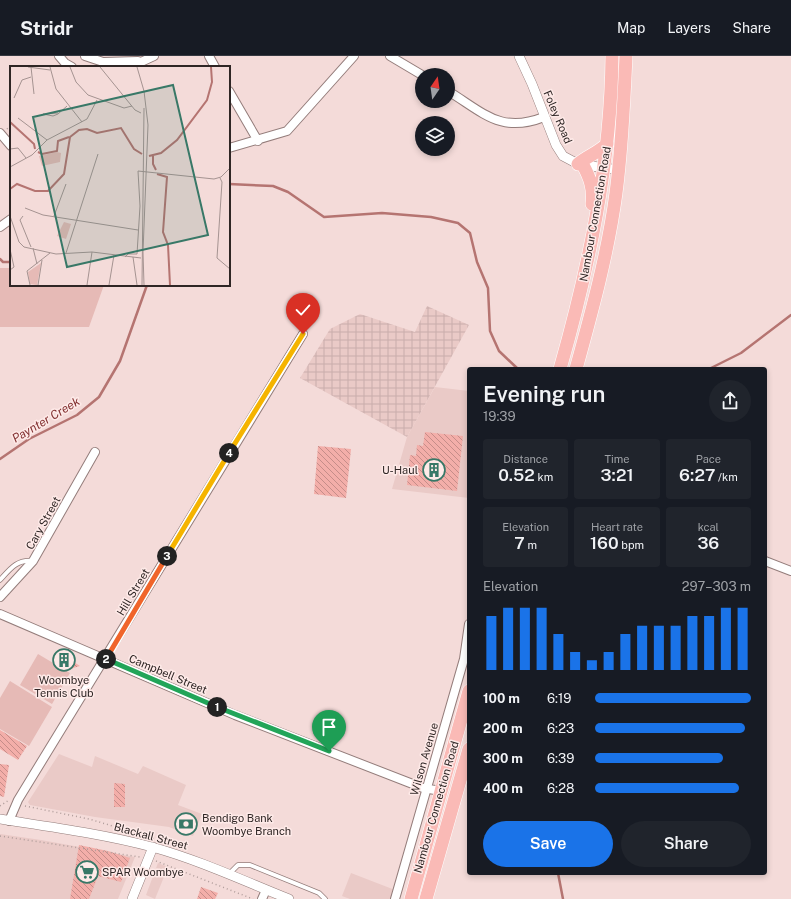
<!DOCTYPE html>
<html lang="en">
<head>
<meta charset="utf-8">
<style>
  :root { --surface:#171b24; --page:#20242c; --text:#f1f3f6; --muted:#9ea1a6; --line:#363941; --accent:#1a73e8 }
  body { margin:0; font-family:"Public Sans",sans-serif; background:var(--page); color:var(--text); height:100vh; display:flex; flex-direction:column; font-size:15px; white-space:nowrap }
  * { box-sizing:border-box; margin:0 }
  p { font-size:13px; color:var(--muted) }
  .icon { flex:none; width:22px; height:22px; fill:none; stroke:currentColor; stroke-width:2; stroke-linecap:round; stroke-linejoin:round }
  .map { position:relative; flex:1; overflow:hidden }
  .side { position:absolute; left:467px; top:311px; width:300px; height:508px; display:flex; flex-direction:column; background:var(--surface); border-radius:4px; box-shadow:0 2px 6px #0003 }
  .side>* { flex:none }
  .needle { width:26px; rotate:13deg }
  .buttons { position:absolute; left:415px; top:12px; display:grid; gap:8px }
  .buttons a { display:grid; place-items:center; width:40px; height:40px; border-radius:50%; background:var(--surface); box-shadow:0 2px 6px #0003; font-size:20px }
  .pin { position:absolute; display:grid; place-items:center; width:34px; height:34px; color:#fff; margin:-41px -17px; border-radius:50% 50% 50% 0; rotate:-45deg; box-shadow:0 0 4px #0007 }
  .pin .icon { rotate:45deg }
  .km { position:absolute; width:20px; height:20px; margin:-10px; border-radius:50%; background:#222; color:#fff; font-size:11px; line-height:20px; text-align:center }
  .round { display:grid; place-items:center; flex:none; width:42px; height:42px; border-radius:21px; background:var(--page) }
  .headline { display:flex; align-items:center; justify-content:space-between; height:68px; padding:0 16px }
  h1 { font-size:22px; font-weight:600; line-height:30px }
  .figures { display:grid; grid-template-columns:repeat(3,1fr); gap:6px; height:68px; padding:4px 16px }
  .figures div { display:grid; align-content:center; border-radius:4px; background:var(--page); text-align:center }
  .figures b { font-size:17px; font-weight:600 }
  .figures small { font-size:11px; font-weight:400 }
  .figures p { font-size:11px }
  .chart { height:112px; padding:8px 16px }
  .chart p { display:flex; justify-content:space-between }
  .chart svg { width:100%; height:72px; margin-top:4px; stroke:var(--accent); stroke-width:6 }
  .cta { display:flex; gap:8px; margin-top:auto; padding:8px 16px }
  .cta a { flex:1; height:46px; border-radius:24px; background:var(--accent); color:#fff; font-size:16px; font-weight:600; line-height:46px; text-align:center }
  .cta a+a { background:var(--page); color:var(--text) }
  ul { padding:0 16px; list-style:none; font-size:13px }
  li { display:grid; grid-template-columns:64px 48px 1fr; align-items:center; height:30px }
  li i { height:10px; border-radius:5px; background:var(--accent) }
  header { display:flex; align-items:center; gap:24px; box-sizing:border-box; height:56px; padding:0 20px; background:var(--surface); border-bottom:1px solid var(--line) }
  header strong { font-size:19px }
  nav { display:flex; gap:22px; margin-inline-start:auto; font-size:14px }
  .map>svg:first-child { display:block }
  .built { fill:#eacac7 }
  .industrial { fill:url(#industrial-grid) }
  .garden { fill:#e6bab6 }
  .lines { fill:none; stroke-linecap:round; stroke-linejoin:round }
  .stream { stroke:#b57471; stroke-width:2.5 }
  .building { fill:url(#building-back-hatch) }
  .service-casing { stroke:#947d7b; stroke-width:5.5 }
  .minor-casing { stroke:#947d7b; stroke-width:10 }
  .tertiary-casing { stroke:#947d7b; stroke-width:10 }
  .trunk-casing { stroke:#fff; stroke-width:14 }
  .path { stroke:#b09d9b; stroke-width:1.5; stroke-dasharray:1 3; stroke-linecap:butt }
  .service { stroke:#fff; stroke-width:4 }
  .minor { stroke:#fff; stroke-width:8 }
  .tertiary { stroke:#fff; stroke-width:9 }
  .trunk { stroke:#fabab6; stroke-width:13 }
  .split-1-casing { stroke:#fff; stroke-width:8 }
  .split-2-casing { stroke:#fff; stroke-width:8 }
  .split-3-casing { stroke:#fff; stroke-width:8 }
  .split-4-casing { stroke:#fff; stroke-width:8 }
  .split-5-casing { stroke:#fff; stroke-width:8 }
  .split-1 { stroke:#22a559; stroke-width:5 }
  .split-2 { stroke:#22a559; stroke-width:5 }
  .split-3 { stroke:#f0652b; stroke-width:5 }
  .split-4 { stroke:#f5b400; stroke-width:5 }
  .split-5 { stroke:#f5b400; stroke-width:5 }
  .labels { text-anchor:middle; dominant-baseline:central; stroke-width:3; stroke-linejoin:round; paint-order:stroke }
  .street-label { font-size:11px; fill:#2f2625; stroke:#feeae8 }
  .poi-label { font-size:11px; fill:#2f2625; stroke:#feeae8; text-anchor:start }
  .water-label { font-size:12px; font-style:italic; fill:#823030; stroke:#feeae8 }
  .inset-river { fill:none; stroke:#b57471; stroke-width:2 }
  .inset-road { fill:none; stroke:#a59391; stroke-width:1 }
  .view { fill:#387867; fill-opacity:0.15; stroke:#387867; stroke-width:2 }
  .inset-edge { fill:none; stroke:#2f2625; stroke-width:2 }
</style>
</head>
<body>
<header>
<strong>Stridr</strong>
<nav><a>Map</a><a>Layers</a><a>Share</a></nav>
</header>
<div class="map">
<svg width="791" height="843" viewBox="0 0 791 843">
  <defs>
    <pattern id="industrial-grid" width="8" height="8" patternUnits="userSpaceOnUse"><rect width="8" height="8" fill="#eacac7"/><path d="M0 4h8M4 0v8" fill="none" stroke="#c9adab"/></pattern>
    <pattern id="building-back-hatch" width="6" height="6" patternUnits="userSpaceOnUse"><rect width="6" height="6" fill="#f3aea9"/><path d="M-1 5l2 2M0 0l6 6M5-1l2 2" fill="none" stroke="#c58d89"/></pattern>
  </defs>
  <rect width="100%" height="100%" fill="#f4dbd9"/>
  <path class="built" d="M435 331 469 335V442L392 433 407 381Z
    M59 698 92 711 95 700 138 718 143 710 186 729 178 749 202 758 193 780 169 771 95 761 30 749 28 746Z
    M0 778 41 784 135 801 118 843H0Z
    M158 807 168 811 155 843 146 839Z
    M351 817 395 834 392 843H350L342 840Z"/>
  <path class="industrial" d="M427 250 469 269 407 381 300 322 330 273 360 258 415 276Z"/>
  <path class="garden" d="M0 212H11V229H104L89 271H0Z
    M38 598 70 617 52 648 20 629Z
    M10 625 52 651 29 690 0 673V642Z"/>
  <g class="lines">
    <path class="stream" d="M229 128 273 130 288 136 324 161 382 157 431 161 458 167 470 177 477 206 488 232 490 275 499 295 518 313
      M0 203 3 206H11
      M709 313 741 297 791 259
      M0 403 29 383 77 359 99 341 120 305 147 229
      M558 817 563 843"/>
  </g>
  <path class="building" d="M425 376 463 380 457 435 407 429 410 399 416 400 417 389 423 390Z
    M318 390 351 393 346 442 314 438Z
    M60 597 80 610 70 613 57 604Z
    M0 674 27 690 18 704 0 693Z
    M0 708 9 709 4 741 0 740Z
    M114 727 125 728V751H114Z
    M79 789 108 795 130 802 121 826 98 820 89 843H70Z
    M201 831 218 837 215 843H197Z"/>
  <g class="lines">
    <g class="service-casing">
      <path id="service" d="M0 524C10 513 17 503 33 505
        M229 818 238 809H250L319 837 325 843"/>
    </g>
    <g class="minor-casing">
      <path id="minor" d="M59 0 65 7 72 11
        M85 0 103 6 138 5 141 6
        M209 0 215 11
        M390 0 422 19
        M139 11 141 6 154 0
        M229 35 258 85
        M448 35C484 57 501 78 544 61
        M0 77 11 90
        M229 92 287 75 354 0
        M0 171 11 163
        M765 505 791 515
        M0 541 33 505 95 396
        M0 558 235 659 423 732 441 735
        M9 765 18 744 303 278
        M262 843 266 834
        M395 843 464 603 469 568"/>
    </g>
    <g class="tertiary-casing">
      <path id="tertiary" d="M519 0 532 28 556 89 563 100 578 108 619 114
        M0 763C51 771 103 778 152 791 199 804 244 825 289 843
        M132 843 153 791"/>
    </g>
    <g class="trunk-casing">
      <path id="trunk" d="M578 108C587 100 598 97 607 88
        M583 109C590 122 594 133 592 148
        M560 313C589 211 611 106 612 0
        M576 313C592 255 608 197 616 137 622 92 624 46 626 0
        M411 843 469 635
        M426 843 469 693"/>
    </g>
    <path class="path" d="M7 73 11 69
      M0 750 9 744
      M25 750 89 763 170 787
      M0 780 140 801
      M156 805 253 843"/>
    <use href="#service" class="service"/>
    <use href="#minor" class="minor"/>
    <use href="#tertiary" class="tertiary"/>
    <use href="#trunk" class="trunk"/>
  </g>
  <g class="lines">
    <g class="split-1-casing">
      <path id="split-1" d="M217 651 329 695"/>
    </g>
    <g class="split-2-casing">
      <path id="split-2" d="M106 603 217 651"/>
    </g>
    <g class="split-3-casing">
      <path id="split-3" d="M106 603 167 500"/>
    </g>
    <g class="split-4-casing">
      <path id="split-4" d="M167 500 229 397"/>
    </g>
    <g class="split-5-casing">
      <path id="split-5" d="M229 397 303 278"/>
    </g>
    <use href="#split-1" class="split-1"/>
    <use href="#split-2" class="split-2"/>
    <use href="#split-3" class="split-3"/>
    <use href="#split-4" class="split-4"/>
    <use href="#split-5" class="split-5"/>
  </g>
  <defs>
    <g id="building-ring" transform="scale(1.15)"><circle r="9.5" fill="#feeae8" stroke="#387867" stroke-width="1.5"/><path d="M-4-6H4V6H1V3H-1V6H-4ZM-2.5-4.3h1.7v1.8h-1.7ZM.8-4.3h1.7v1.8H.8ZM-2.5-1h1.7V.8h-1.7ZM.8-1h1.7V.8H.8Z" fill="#387867"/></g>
    <g id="bank-ring" transform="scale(1.15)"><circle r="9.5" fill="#feeae8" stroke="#387867" stroke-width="1.5"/><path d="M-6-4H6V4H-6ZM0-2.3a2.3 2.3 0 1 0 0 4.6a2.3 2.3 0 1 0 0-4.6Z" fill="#387867"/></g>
    <g id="supermarket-ring" transform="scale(1.15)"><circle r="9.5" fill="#feeae8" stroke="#387867" stroke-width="1.5"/><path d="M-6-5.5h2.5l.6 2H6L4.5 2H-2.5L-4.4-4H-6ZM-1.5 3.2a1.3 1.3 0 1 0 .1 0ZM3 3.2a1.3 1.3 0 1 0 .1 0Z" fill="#387867"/></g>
  </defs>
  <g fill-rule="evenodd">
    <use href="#building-ring" x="434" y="414"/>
    <use href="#building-ring" x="64" y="604"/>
    <use href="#bank-ring" x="186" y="768"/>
    <use href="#supermarket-ring" x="87" y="816"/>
  </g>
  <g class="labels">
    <g class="street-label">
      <text transform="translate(558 61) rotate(67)">Foley Road</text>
      <text transform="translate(595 158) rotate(-80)">Nambour Connection Road</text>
      <text transform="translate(43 467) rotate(-61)">Cary Street</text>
      <text transform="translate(133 536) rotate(-59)">Hill Street</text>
      <text transform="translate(168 618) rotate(23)">Campbell Street</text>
      <text transform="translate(424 703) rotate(-74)">Wilson Avenue</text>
      <text transform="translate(436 751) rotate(-74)">Nambour Connection Road</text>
      <text transform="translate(151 780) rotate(15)">Blackall Street</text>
    </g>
    <g class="poi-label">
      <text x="418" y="414" text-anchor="end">U-Haul</text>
      <text x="64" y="624" text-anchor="middle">Woombye<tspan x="64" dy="13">Tennis Club</tspan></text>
      <text x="202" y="762">Bendigo Bank<tspan x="202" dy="13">Woombye Branch</tspan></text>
      <text x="102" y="816">SPAR Woombye</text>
    </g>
    <g class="water-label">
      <text transform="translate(46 364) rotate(-31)">Paynter Creek</text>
    </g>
  </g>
  <g transform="translate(10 10)">
    <rect width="220" height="220" fill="#f4dbd9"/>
    <path d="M31 197 27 219 20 218 18 206Z" fill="#e6bab6"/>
    <path d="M47 86 51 87 50 96 32 100 29 90ZM54 156 61 158 56 173 47 170Z" fill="#e6bab6"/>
    <path class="inset-river" d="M0 56 24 78 25 83M28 86 32 88 47 85 48 75 59 71M139 90 151 87 167 74 197 34 202 16 201 1M143 90V98L146 104M147 108 157 111 153 166 158 179 160 219M0 123 7 118 25 125H38L54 108 60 71 69 64 77 63 87 67 111 62 124 83 132 88"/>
    <path class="inset-road" d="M18 1 40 4M21 1 24 28M40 1 46 23 72 56M60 1 66 16 78 29 114 42 122 40M90 1 125 44 131 47M127 1 134 25 138 59 133 186 134 219M4 32 12 14 21 11M48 47 33 48 43 50 48 48 57 40M8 52 37 74M0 83 8 82 16 92M0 101 22 89 37 74 77 53 87 34M210 112 212 116 207 192 220 203M15 142 33 149 128 164M0 150 9 176 14 181 46 188 82 186 131 192M13 150 10 154 21 181M44 150 56 118M23 182 27 198M0 183 4 201 0 204M56 187 88 88M115 191 118 188H127L130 140 128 105 204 113 211 111 220 102M123 191 127 219M20 219 17 205 40 187M28 219 32 194M77 219 82 186M99 219 104 189M132 219 134 42"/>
    <path class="view" d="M163 19 198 169 57 201 23 51Z"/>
    <rect width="220" height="220" class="inset-edge"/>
  </g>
</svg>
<div class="buttons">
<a><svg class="needle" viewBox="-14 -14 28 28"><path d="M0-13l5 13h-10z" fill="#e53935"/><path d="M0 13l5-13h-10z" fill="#9ea1a6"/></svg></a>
<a><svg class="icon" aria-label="layers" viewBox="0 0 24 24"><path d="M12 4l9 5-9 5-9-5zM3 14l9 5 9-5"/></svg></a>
</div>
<div class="pin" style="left:329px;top:695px;background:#1e9e55"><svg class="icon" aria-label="arrive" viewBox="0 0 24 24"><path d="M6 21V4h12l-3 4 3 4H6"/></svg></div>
<div class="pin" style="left:303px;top:278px;background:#d93025"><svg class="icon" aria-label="check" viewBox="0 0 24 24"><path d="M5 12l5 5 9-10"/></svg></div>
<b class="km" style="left:217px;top:651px">1</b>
<b class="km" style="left:106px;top:603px">2</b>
<b class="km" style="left:167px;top:500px">3</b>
<b class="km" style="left:229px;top:397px">4</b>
<section class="side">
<div class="headline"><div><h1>Evening run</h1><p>19:39</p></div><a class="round"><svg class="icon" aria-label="share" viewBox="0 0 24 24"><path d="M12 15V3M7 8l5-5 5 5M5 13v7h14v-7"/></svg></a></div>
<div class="figures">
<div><p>Distance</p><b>0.52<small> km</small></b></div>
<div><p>Time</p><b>3:21</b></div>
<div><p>Pace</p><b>6:27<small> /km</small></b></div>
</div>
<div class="figures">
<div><p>Elevation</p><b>7<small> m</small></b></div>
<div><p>Heart rate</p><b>160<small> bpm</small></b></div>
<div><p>kcal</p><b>36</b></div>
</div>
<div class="chart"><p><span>Elevation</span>297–303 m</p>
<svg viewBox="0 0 160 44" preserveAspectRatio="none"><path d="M5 44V11M15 44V6M25 44V6M35 44V6M45 44V22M55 44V33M65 44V38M75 44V33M85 44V22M95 44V17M105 44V17M115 44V17M125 44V11M135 44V11M145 44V6M155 44V6"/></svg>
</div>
<ul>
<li><b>100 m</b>6:19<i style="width:100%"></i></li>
<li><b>200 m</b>6:23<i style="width:96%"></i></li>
<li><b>300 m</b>6:39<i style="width:82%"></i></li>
<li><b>400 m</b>6:28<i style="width:92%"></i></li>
</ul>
<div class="cta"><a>Save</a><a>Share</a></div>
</section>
</div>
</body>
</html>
